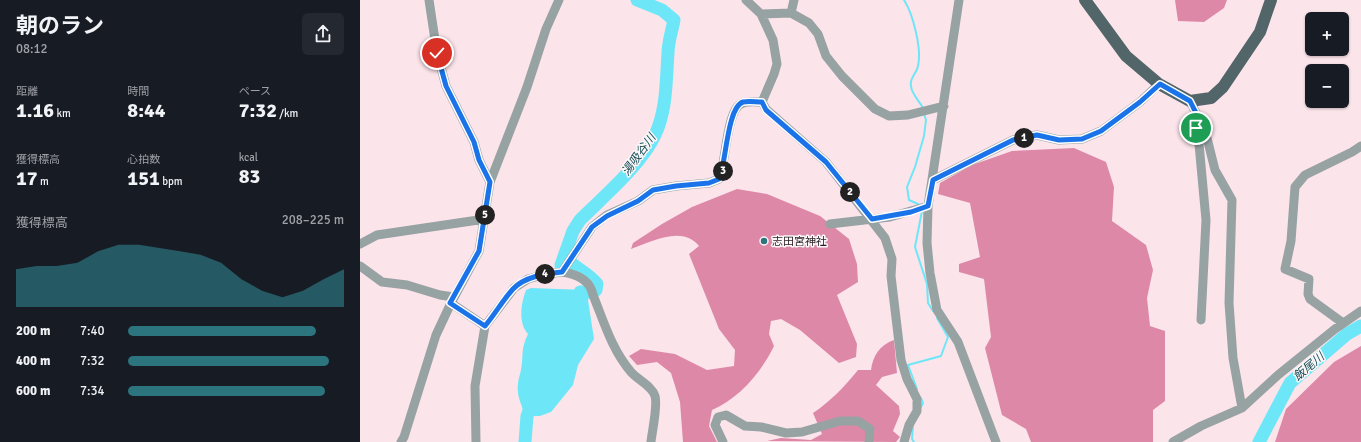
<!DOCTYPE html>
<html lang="ja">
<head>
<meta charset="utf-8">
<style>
  :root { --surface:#171b24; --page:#242831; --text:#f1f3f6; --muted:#9ea1a6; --accent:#2c747e }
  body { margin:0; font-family:Signika,"Noto Sans JP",sans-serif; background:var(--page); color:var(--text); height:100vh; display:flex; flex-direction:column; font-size:15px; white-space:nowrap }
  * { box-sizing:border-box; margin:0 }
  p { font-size:13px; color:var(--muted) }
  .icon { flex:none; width:22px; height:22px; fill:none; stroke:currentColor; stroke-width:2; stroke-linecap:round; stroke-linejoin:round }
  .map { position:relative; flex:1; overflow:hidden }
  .side { display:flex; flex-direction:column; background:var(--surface); width:360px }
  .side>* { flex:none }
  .fabs { position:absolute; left:945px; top:12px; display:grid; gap:8px }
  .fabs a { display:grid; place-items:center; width:44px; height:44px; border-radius:6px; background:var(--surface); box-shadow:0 1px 3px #0004; font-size:20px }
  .pin { position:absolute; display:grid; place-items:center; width:34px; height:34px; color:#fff; margin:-17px; border:2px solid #fff; border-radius:50%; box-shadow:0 1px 4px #0007 }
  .km { position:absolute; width:20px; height:20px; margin:-10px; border-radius:50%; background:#222; color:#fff; font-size:11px; line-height:20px; text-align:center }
  .round { display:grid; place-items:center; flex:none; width:42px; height:42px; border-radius:6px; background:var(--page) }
  .headline { display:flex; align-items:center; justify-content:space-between; height:68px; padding:0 16px }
  h1 { font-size:22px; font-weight:700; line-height:30px }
  .stats { display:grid; grid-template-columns:repeat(3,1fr); gap:6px; height:68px; padding:4px 16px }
  .stats div { display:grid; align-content:center }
  .stats b { font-size:20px; font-weight:700 }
  .stats small { font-size:11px; font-weight:400 }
  .stats p { font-size:11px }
  .chart { height:112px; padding:8px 16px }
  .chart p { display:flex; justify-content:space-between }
  .chart svg { width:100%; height:72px; margin-top:4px; fill:var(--accent); opacity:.7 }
  ul { padding:0 16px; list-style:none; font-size:13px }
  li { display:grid; grid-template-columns:64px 48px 1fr; align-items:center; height:30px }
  li i { height:10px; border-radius:5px; background:var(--accent) }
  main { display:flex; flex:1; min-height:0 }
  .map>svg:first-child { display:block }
  .forest { fill:#de88a8 }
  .water { fill:#6de7f8 }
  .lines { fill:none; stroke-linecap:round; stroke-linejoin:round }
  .stream { stroke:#6de7f8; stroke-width:2 }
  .river { stroke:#6de7f8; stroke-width:13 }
  .minor { stroke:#97a2a3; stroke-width:9 }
  .major { stroke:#526568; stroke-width:12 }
  .route-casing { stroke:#fff; stroke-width:8 }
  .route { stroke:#1a73e8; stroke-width:5 }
  .poi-dot { fill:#2c747e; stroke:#fcf7f8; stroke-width:1.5 }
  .labels { text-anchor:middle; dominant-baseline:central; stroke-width:3; stroke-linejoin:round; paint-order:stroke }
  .poi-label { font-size:11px; fill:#271e21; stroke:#fcf7f8; text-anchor:start }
  .water-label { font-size:12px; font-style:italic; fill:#1a4f57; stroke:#fcf7f8 }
</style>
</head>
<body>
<main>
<section class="side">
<div class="headline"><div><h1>朝のラン</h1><p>08:12</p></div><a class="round"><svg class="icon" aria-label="share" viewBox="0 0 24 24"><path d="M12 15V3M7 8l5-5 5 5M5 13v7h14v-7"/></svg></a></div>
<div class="stats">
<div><p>距離</p><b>1.16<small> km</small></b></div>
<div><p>時間</p><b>8:44</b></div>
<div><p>ペース</p><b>7:32<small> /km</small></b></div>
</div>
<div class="stats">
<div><p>獲得標高</p><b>17<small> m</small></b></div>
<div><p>心拍数</p><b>151<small> bpm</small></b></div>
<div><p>kcal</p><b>83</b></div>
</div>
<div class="chart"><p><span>獲得標高</span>208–225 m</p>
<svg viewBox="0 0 160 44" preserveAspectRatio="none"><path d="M0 44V21L10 19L20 19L30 17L40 10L50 6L60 6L70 8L80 10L90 12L100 17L110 27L120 34L130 38L140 34L150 27L160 21V44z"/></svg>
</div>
<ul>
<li><b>200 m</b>7:40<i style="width:87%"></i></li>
<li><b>400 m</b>7:32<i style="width:93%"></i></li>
<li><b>600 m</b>7:34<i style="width:91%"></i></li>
</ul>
</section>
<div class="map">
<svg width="1001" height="442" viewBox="0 0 1001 442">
  <rect width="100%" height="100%" fill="#fce4eb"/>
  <path class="forest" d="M815 0H867L864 8 844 22 818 21Z
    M714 148 746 162 754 187 752 221 786 245 793 270 787 298 790 326 805 331V401L793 410V442H671L666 429 642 415 625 348 631 337 624 279 599 272V264L620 257 610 203 578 194 580 183 612 165 652 151Z
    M377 189 407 194 460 216 489 239 497 264 498 282 477 295 497 344 496 357 479 363 440 330 421 319 411 321 409 334 414 346C401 373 379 398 352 410L349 426 357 442H323L320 402 311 373 297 362 277 365 269 356 281 349 315 354 347 370 374 366 375 350 359 329 329 254 339 246C322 225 291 242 271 249L273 243 302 224 332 207Z
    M534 340 537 373 522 377 516 385 539 406 540 414 533 431 540 437 536 442 407 441 421 438 451 440 462 434 453 413C471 401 484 387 498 370H511C513 355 520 345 534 340Z
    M1001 346V442H915L926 409 974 362Z"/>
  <path class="water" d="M171 288 226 290 229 297 228 300 234 339 218 365 213 385 191 412 180 416H164C163 406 158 399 158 392 157 384 159 378 161 370 164 355 160 351 168 334 158 323 161 303 166 290Z"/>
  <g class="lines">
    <path class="stream" d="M544 0C553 14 562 49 558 66 557 73 549 78 551 86 551 93 560 102 563 108
      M558 204 549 200 547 187 555 167 564 136 566 120 564 114
      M562 211 555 247 567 284 568 303 573 311
      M557 389 548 365 581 356 588 337 577 318
      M561 398 563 403 561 407
      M553 426 552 439 554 442"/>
    <path class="river" d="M205 256C213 268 228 272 237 284L236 290 229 292H220
      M201 265 213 231 220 220C244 196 281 165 295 135 307 110 306 80 308 53 308 42 312 31 314 20L302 10 277 0
      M165 442 167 416 174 399
      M899 442 930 383 987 334 1001 326"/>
    <path class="minor" d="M69 0 77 53 86 86 114 142 119 160 130 182
      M386 0 401 14 413 40 417 64 414 74 402 102
      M599 0 568 206 567 243 570 273 577 310 598 342 636 442
      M431 13 449 23 458 34 466 56 482 76 515 109 529 116 548 115 584 106
      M401 14 431 13 434 0
      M830 101 837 115 843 122 855 170 872 200 869 303 873 358 882 408
      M402 102 406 109 466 162 525 238 532 259 531 276 541 360 547 379 557 399V411L549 425 544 442
      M837 115 835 128 839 144 846 220 841 320
      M573 180 653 140 677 135 699 140 722 139 741 131 780 102 799 84
      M470 224 530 217 568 206
      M0 244 17 235 125 219
      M0 266 22 282 47 285 80 295 94 297
      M202 272C217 274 230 280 233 295 244 322 252 350 271 372 278 380 292 386 295 396 298 406 292 431 291 442
      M91 303 125 326
      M983 323 950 299 948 294 949 279 925 269 931 241 935 187 945 175 992 152 1001 146
      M41 442 44 437 76 335 91 303 119 251 130 182 167 87 186 29 199 0
      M116 442 115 386 125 326 154 288 168 279 186 274 202 272 232 227 247 215 278 201 293 190 316 186 349 183 359 179C366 165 366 107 383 103 388 101 396 102 402 102
      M363 442 355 425 358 417 366 415 385 426 401 427 426 433 442 432 480 421H498L510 429 509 442
      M813 442 841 426 882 408 918 375 975 329 1001 311"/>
    <path class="major" d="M725 0 766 56 799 84 830 101 851 98 863 87 900 32 911 0"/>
  </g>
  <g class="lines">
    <g class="route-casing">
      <path id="route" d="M77 53 86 86 114 142 119 160 130 182 119 251 90 303 125 326C135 314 143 300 153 289 165 276 186 274 202 272L232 227 247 216 278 201 293 190 316 186 349 183 359 179C366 165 367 107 383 102 388 101 396 102 402 102L406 110 466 162 512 219 551 212 568 206 573 180 653 140 677 135 699 140 722 139 741 131 780 102 800 84 830 101 837 115 836 128"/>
    </g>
    <use href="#route" class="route"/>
  </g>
  <circle class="poi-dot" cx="404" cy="241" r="4"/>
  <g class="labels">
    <g class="poi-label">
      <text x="412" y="241">志田宮神社</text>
    </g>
    <g class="water-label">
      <text transform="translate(279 155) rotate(-54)">湯吸谷川</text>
      <text transform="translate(949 367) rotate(-40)">飯尾川</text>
    </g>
  </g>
</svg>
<div class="fabs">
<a>+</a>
<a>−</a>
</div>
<div class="pin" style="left:836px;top:128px;background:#1e9e55"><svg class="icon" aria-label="arrive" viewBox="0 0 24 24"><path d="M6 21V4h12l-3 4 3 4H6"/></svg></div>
<div class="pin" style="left:77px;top:53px;background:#d93025"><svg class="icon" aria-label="check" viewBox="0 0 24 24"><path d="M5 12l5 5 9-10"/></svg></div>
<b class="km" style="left:664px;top:138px">1</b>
<b class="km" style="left:490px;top:192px">2</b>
<b class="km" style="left:363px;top:171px">3</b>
<b class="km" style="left:185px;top:274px">4</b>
<b class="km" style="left:125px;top:215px">5</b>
</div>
</main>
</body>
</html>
